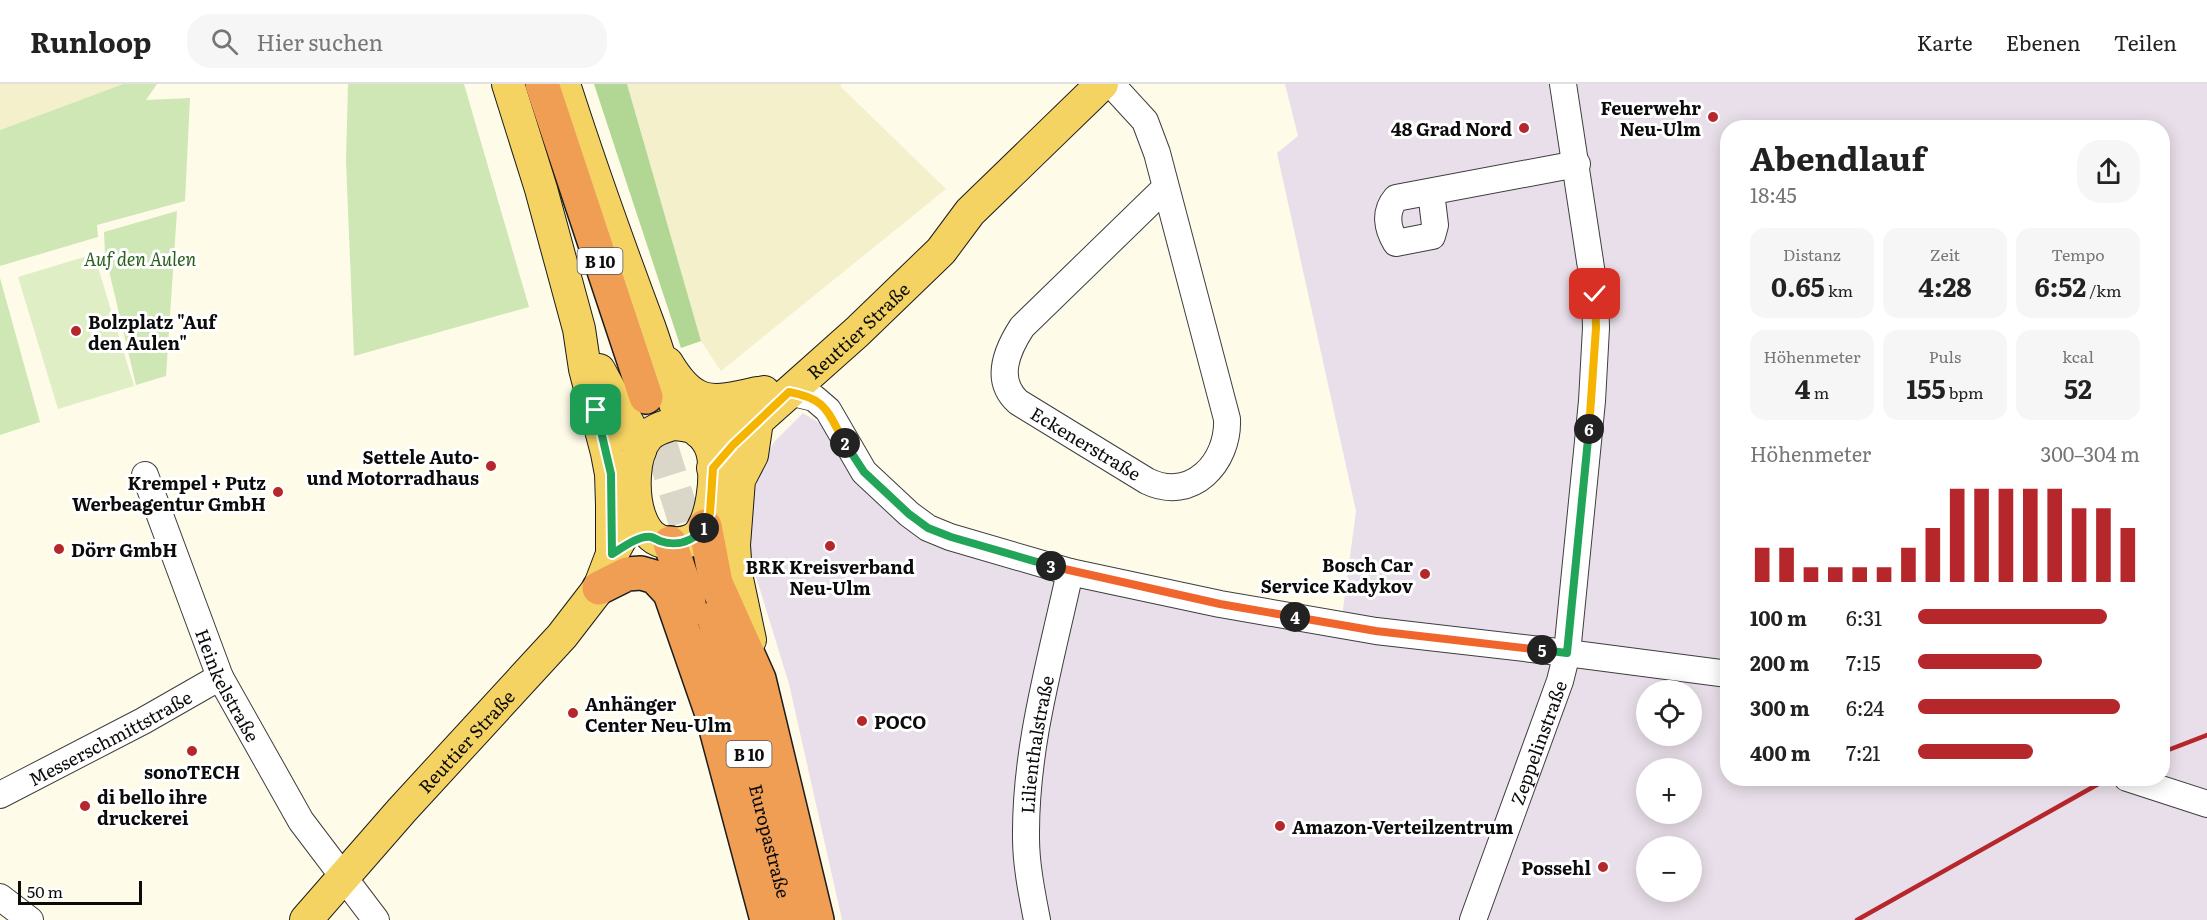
<!DOCTYPE html>
<html lang="de">
<head>
<meta charset="utf-8">
<style>
  :root { --surface:#fff; --page:#f6f6f6; --text:#222; --muted:#767676; --line:#e0e0e0; --accent:#b6272c }
  body { margin:0; font-family:Literata,serif; background:var(--page); color:var(--text); height:100vh; display:flex; flex-direction:column; font-size:22px; white-space:nowrap }
  * { box-sizing:border-box; margin:0 }
  p { font-size:20px; color:var(--muted) }
  .icon { flex:none; width:33px; height:33px; fill:none; stroke:currentColor; stroke-width:2; stroke-linecap:round; stroke-linejoin:round }
  .map { position:relative; flex:1; overflow:hidden }
  .drawer { position:absolute; left:1720px; top:36px; width:450px; height:666px; display:flex; flex-direction:column; background:var(--surface); border-radius:24px; box-shadow:0 3px 15px #0003 }
  .drawer>* { flex:none }
  .buttons { position:absolute; left:1636px; top:596px; display:grid; gap:12px }
  .buttons a { display:grid; place-items:center; width:66px; height:66px; border-radius:50%; background:var(--surface); box-shadow:0 3px 15px #0003; font-size:30px }
  .scale { position:absolute; left:18px; bottom:15px; width:124px; box-sizing:border-box; padding-left:6px; border:3px solid #0b0b0b; border-top:0; font-size:16px; line-height:21px; white-space:nowrap; color:#0b0b0b; -webkit-text-stroke:4px #fff; paint-order:stroke }
  .pin { position:absolute; display:grid; place-items:center; width:51px; height:51px; color:#fff; margin:-26px; border-radius:12px; box-shadow:0 3px 9px #0006 }
  .km { position:absolute; width:30px; height:30px; margin:-15px; border-radius:50%; background:#222; color:#fff; font-size:16px; line-height:30px; text-align:center }
  .round { display:grid; place-items:center; flex:none; width:63px; height:63px; border-radius:24px; background:var(--page) }
  .headline { display:flex; align-items:center; justify-content:space-between; height:102px; padding:0 30px }
  h1 { font-size:33px; font-weight:700; line-height:45px }
  .metrics { display:grid; grid-template-columns:repeat(3,1fr); gap:9px; height:102px; padding:6px 30px }
  .metrics div { display:grid; align-content:center; border-radius:15px; background:var(--page); text-align:center }
  .metrics b { font-size:26px; font-weight:700 }
  .metrics small { font-size:16px; font-weight:400 }
  .metrics p { font-size:16px }
  .chart { height:168px; padding:12px 30px }
  .chart p { display:flex; justify-content:space-between }
  .chart svg { width:100%; height:108px; margin-top:6px; stroke:var(--accent); stroke-width:6 }
  ul { padding:0 30px; list-style:none; font-size:20px }
  li { display:grid; grid-template-columns:96px 72px 1fr; align-items:center; height:45px }
  li i { height:15px; border-radius:8px; background:var(--accent) }
  header { display:flex; align-items:center; gap:36px; box-sizing:border-box; height:84px; padding:0 30px; background:var(--surface); border-bottom:2px solid var(--line) }
  header strong { font-size:28px }
  nav { display:flex; gap:33px; margin-inline-start:auto; font-size:21px }
  .search { width:420px; height:54px; background:var(--page); display:flex; align-items:center; gap:15px; box-sizing:border-box; padding:0 21px; border-radius:24px; color:var(--muted); font-size:22px }
  .map>svg:first-child { display:block }
  .industrial { fill:#e9dfea; fill-rule:evenodd }
  .farmland { fill:#f3f0cb }
  .green { fill:#cee7b5 }
  .forest { fill:#b2d794 }
  .pitch { fill:#e0eec6 }
  .lines { fill:none; stroke-linecap:round; stroke-linejoin:round }
  .highway-tunnel { stroke:#dad7c8; stroke-width:33; stroke-dasharray:33 16; stroke-linecap:butt }
  .minor-casing { stroke:#3e3e3e; stroke-width:28 }
  .major-casing { stroke:#1c1c1c; stroke-width:34 }
  .highway-casing { stroke:#1c1c1c; stroke-width:36 }
  .minor { stroke:#fff; stroke-width:26 }
  .major { stroke:#f5d362; stroke-width:32 }
  .highway { stroke:#f19e55; stroke-width:33 }
  .rail { stroke:#b6272c; stroke-width:4.5 }
  .split-1-casing { stroke:#fff; stroke-width:12 }
  .split-2-casing { stroke:#fff; stroke-width:12 }
  .split-3-casing { stroke:#fff; stroke-width:12 }
  .split-4-casing { stroke:#fff; stroke-width:12 }
  .split-5-casing { stroke:#fff; stroke-width:12 }
  .split-6-casing { stroke:#fff; stroke-width:12 }
  .split-7-casing { stroke:#fff; stroke-width:12 }
  .split-1 { stroke:#22a559; stroke-width:8 }
  .split-2 { stroke:#f5b400; stroke-width:8 }
  .split-3 { stroke:#22a559; stroke-width:8 }
  .split-4 { stroke:#f0652b; stroke-width:8 }
  .split-5 { stroke:#f0652b; stroke-width:8 }
  .split-6 { stroke:#22a559; stroke-width:8 }
  .split-7 { stroke:#f5b400; stroke-width:8 }
  .poi-dot { fill:#b6272c; stroke:#fff; stroke-width:2 }
  .labels { text-anchor:middle; dominant-baseline:central; stroke-width:6; stroke-linejoin:round; paint-order:stroke }
  .shield { fill:#fff; stroke:#545454; stroke-width:1.5 }
  .shield-label { font-size:16px; font-weight:bold; fill:#0b0b0b }
  .poi-label { font-size:18px; font-weight:bold; fill:#0b0b0b; stroke:#fff; text-anchor:end }
  .park-label { font-size:18px; font-style:italic; fill:#2b601e; stroke:#fff }
  .street-label { font-size:18px; fill:#0b0b0b; stroke:#fff }
</style>
</head>
<body>
<header>
<strong>Runloop</strong>
<div class="search"><svg class="icon" aria-label="search" viewBox="0 0 24 24"><circle cx="10" cy="10" r="6"/><path d="M15 15l6 6"/></svg>Hier suchen</div>
<nav><a>Karte</a><a>Ebenen</a><a>Teilen</a></nav>
</header>
<div class="map">
<svg width="2207" height="836" viewBox="0 0 2207 836">
  <rect width="100%" height="100%" fill="#fffbe9"/>
  <path class="industrial" d="M1285 0H2207V836H842L789 600 749 470V440L752 416 761 383 774 358 803 329 821 340 855 395 895 436 917 448 1340 548 1356 427 1277 69 1298 52ZM1728 44H2163V694H1728ZM1647 606H1692V651H1647ZM1647 684H1692V729H1647ZM1647 762H1692V807H1647Z"/>
  <path class="farmland" d="M0 0H123L0 46Z
    M627 0H842L840 2 946 105 721 287 701 257Z"/>
  <path class="green" d="M123 0H157L146 16 190 14 185 117 97 141 98 153 0 182V46Z
    M348 0H464L529 223 354 272 346 77Z
    M177 127 166 292 136 301 105 170 104 148Z
    M0 194 40 338 0 351Z"/>
  <path class="forest" d="M594 0H627L701 257 681 264Z"/>
  <path class="pitch" d="M94 170 134 302 58 325 18 193Z"/>
  <g class="lines">
    <path class="highway-tunnel" d="M646 313 699 483"/>
    <g class="minor-casing">
      <g id="minor">
        <path d="M1111 0 1145 37 1157 69 1227 335C1229 378 1192 419 1147 397L1018 318C994 296 1007 266 1022 243L1165 104"/>
        <path d="M1431 108 1435 141 1432 152 1396 159C1387 144 1384 128 1396 114L1577 80"/>
        <path d="M789 308 814 314 828 326 864 388 909 430 928 444 950 453 1070 488 1220 520 1376 547 1567 569 1728 590"/>
        <path id="s1" d="M145 391 220 593 301 737 376 836"/>
        <path d="M2127 694 2207 720"/>
        <path id="s2" d="M0 711 143 637 220 593"/>
        <path d="M0 813 30 836"/>
        <path id="s3" d="M1037 836C1032 810 1026 781 1026 754 1025 663 1051 576 1070 488"/>
        <path id="s4" d="M1473 836 1560 597 1567 569 1592 317 1596 244 1595 210 1563 0"/>
      </g>
    </g>
    <g class="major-casing">
      <g id="major">
        <path d="M508 0 541 105 579 245 585 285 607 369 611 390 612 421V466"/>
        <path d="M564 0C590 81 619 162 649 242 661 275 669 309 684 341"/>
        <path d="M667 279C693 323 711 320 757 309"/>
        <path d="M599 286 631 345 640 367"/>
        <path d="M673 340C682 341 692 341 699 347 704 352 710 360 712 367 718 387 713 441 695 454 687 459 677 460 668 459 653 457 645 447 640 433 632 411 632 370 648 352 655 345 664 343 673 340Z"/>
        <path d="M699 348 720 340 764 308"/>
        <path id="s5" d="M713 384 757 337 857 248 941 167 970 128 1102 0"/>
        <path d="M750 556 736 490 734 461 739 396 752 371 757 337"/>
        <path id="s6" d="M306 836 402 726 562 552 599 504 612 470 637 426"/>
      </g>
    </g>
    <g class="highway-casing">
      <g id="highway">
        <path d="M542 0 646 313"/>
        <path d="M705 442 716 499 759 595 817 836"/>
        <path d="M670 459 688 512 690 526"/>
        <path d="M599 504 627 490 641 489 655 493 670 509 712 630 767 836"/>
        <path id="s7" d="M714 534 791 836"/>
      </g>
    </g>
    <use href="#minor" class="minor"/>
    <use href="#major" class="major"/>
    <use href="#highway" class="highway"/>
    <path class="rail" d="M2163 668 2207 651
      M1857 836 2109 694"/>
  </g>
  <g class="lines">
    <g class="split-1-casing">
      <path id="split-1" d="M596 326 611 390 612 470C622 464 639 451 651 453 655 454 657 456 660 457 678 463 693 457 704 444"/>
    </g>
    <g class="split-2-casing">
      <path id="split-2" d="M704 444 710 429 713 384 733 361 789 308C828 315 827 328 845 359"/>
    </g>
    <g class="split-3-casing">
      <path id="split-3" d="M845 359 864 388 909 430 928 444 951 453 1051 482"/>
    </g>
    <g class="split-4-casing">
      <path id="split-4" d="M1051 482 1220 520 1295 533"/>
    </g>
    <g class="split-5-casing">
      <path id="split-5" d="M1295 533 1376 547 1542 566"/>
    </g>
    <g class="split-6-casing">
      <path id="split-6" d="M1542 566 1567 569 1589 345"/>
    </g>
    <g class="split-7-casing">
      <path id="split-7" d="M1589 345 1596 244 1595 210"/>
    </g>
    <use href="#split-1" class="split-1"/>
    <use href="#split-2" class="split-2"/>
    <use href="#split-3" class="split-3"/>
    <use href="#split-4" class="split-4"/>
    <use href="#split-5" class="split-5"/>
    <use href="#split-6" class="split-6"/>
    <use href="#split-7" class="split-7"/>
  </g>
  <g class="poi-dot">
    <circle cx="1713" cy="33" r="6"/>
    <circle cx="1524" cy="44" r="6"/>
    <circle cx="76" cy="247" r="6"/>
    <circle cx="491" cy="382" r="6"/>
    <circle cx="278" cy="408" r="6"/>
    <circle cx="830" cy="462" r="6"/>
    <circle cx="59" cy="465" r="6"/>
    <circle cx="1425" cy="490" r="6"/>
    <circle cx="573" cy="629" r="6"/>
    <circle cx="862" cy="637" r="6"/>
    <circle cx="192" cy="667" r="6"/>
    <circle cx="85" cy="722" r="6"/>
    <circle cx="1280" cy="742" r="6"/>
    <circle cx="1603" cy="783" r="6"/>
  </g>
  <g class="labels">
    <g class="shield">
      <rect x="577.5" y="164" width="45" height="26" rx="4.5"/>
      <rect x="726.5" y="657" width="45" height="26" rx="4.5"/>
    </g>
    <g class="shield-label">
      <text x="600" y="177">B 10</text>
      <text x="749" y="670">B 10</text>
    </g>
    <g class="poi-label">
      <text x="1701" y="23">Feuerwehr<tspan x="1701" dy="21">Neu-Ulm</tspan></text>
      <text x="1512" y="44">48 Grad Nord</text>
      <text x="88" y="237" text-anchor="start">Bolzplatz "Auf<tspan x="88" dy="21">den Aulen"</tspan></text>
      <text x="479" y="372">Settele Auto-<tspan x="479" dy="21">und Motorradhaus</tspan></text>
      <text x="266" y="398">Krempel + Putz<tspan x="266" dy="21">Werbeagentur GmbH</tspan></text>
      <text x="71" y="465" text-anchor="start">Dörr GmbH</text>
      <text x="1413" y="480">Bosch Car<tspan x="1413" dy="21">Service Kadykov</tspan></text>
      <text x="830" y="482" text-anchor="middle">BRK Kreisverband<tspan x="830" dy="21">Neu-Ulm</tspan></text>
      <text x="585" y="619" text-anchor="start">Anhänger<tspan x="585" dy="21">Center Neu-Ulm</tspan></text>
      <text x="874" y="637" text-anchor="start">POCO</text>
      <text x="192" y="687" text-anchor="middle">sonoTECH</text>
      <text x="97" y="712" text-anchor="start">di bello ihre<tspan x="97" dy="21">druckerei</tspan></text>
      <text x="1292" y="742" text-anchor="start">Amazon-Verteilzentrum</text>
      <text x="1591" y="783">Possehl</text>
    </g>
    <g class="park-label">
      <text x="140" y="174">Auf den Aulen</text>
    </g>
    <g class="street-label">
      <text stroke="none"><textPath href="#s5" startOffset="200">Reuttier Straße</textPath></text>
      <text transform="translate(1086 359) rotate(31)">Eckenerstraße</text>
      <text stroke="none"><textPath href="#s1" startOffset="226">Heinkelstraße</textPath></text>
      <text stroke="none"><textPath href="#s2" startOffset="124">Messerschmittstraße</textPath></text>
      <text stroke="none"><textPath href="#s6" startOffset="240">Reuttier Straße</textPath></text>
      <text stroke="none"><textPath href="#s4" startOffset="189">Zeppelinstraße</textPath></text>
      <text stroke="none"><textPath href="#s3" startOffset="177">Lilienthalstraße</textPath></text>
      <text stroke="none"><textPath href="#s7" startOffset="230">Europastraße</textPath></text>
    </g>
  </g>
</svg>
<div class="buttons">
<a><svg class="icon" aria-label="locate" viewBox="0 0 24 24"><circle cx="12" cy="12" r="6"/><path d="M12 2v4M12 18v4M2 12h4M18 12h4"/></svg></a>
<a>+</a>
<a>−</a>
</div>
<div class="scale">50 m</div>
<div class="pin" style="left:596px;top:326px;background:#1e9e55"><svg class="icon" aria-label="arrive" viewBox="0 0 24 24"><path d="M6 21V4h12l-3 4 3 4H6"/></svg></div>
<div class="pin" style="left:1595px;top:210px;background:#d93025"><svg class="icon" aria-label="check" viewBox="0 0 24 24"><path d="M5 12l5 5 9-10"/></svg></div>
<b class="km" style="left:704px;top:444px">1</b>
<b class="km" style="left:845px;top:359px">2</b>
<b class="km" style="left:1051px;top:482px">3</b>
<b class="km" style="left:1295px;top:533px">4</b>
<b class="km" style="left:1542px;top:566px">5</b>
<b class="km" style="left:1589px;top:345px">6</b>
<section class="drawer">
<div class="headline"><div><h1>Abendlauf</h1><p>18:45</p></div><a class="round"><svg class="icon" aria-label="share" viewBox="0 0 24 24"><path d="M12 15V3M7 8l5-5 5 5M5 13v7h14v-7"/></svg></a></div>
<div class="metrics">
<div><p>Distanz</p><b>0.65<small> km</small></b></div>
<div><p>Zeit</p><b>4:28</b></div>
<div><p>Tempo</p><b>6:52<small> /km</small></b></div>
</div>
<div class="metrics">
<div><p>Höhenmeter</p><b>4<small> m</small></b></div>
<div><p>Puls</p><b>155<small> bpm</small></b></div>
<div><p>kcal</p><b>52</b></div>
</div>
<div class="chart"><p><span>Höhenmeter</span>300–304 m</p>
<svg viewBox="0 0 160 44" preserveAspectRatio="none"><path d="M5 44V30M15 44V30M25 44V38M35 44V38M45 44V38M55 44V38M65 44V30M75 44V22M85 44V6M95 44V6M105 44V6M115 44V6M125 44V6M135 44V14M145 44V14M155 44V22"/></svg>
</div>
<ul>
<li><b>100 m</b>6:31<i style="width:85%"></i></li>
<li><b>200 m</b>7:15<i style="width:56%"></i></li>
<li><b>300 m</b>6:24<i style="width:91%"></i></li>
<li><b>400 m</b>7:21<i style="width:52%"></i></li>
</ul>
</section>
</div>
</body>
</html>
